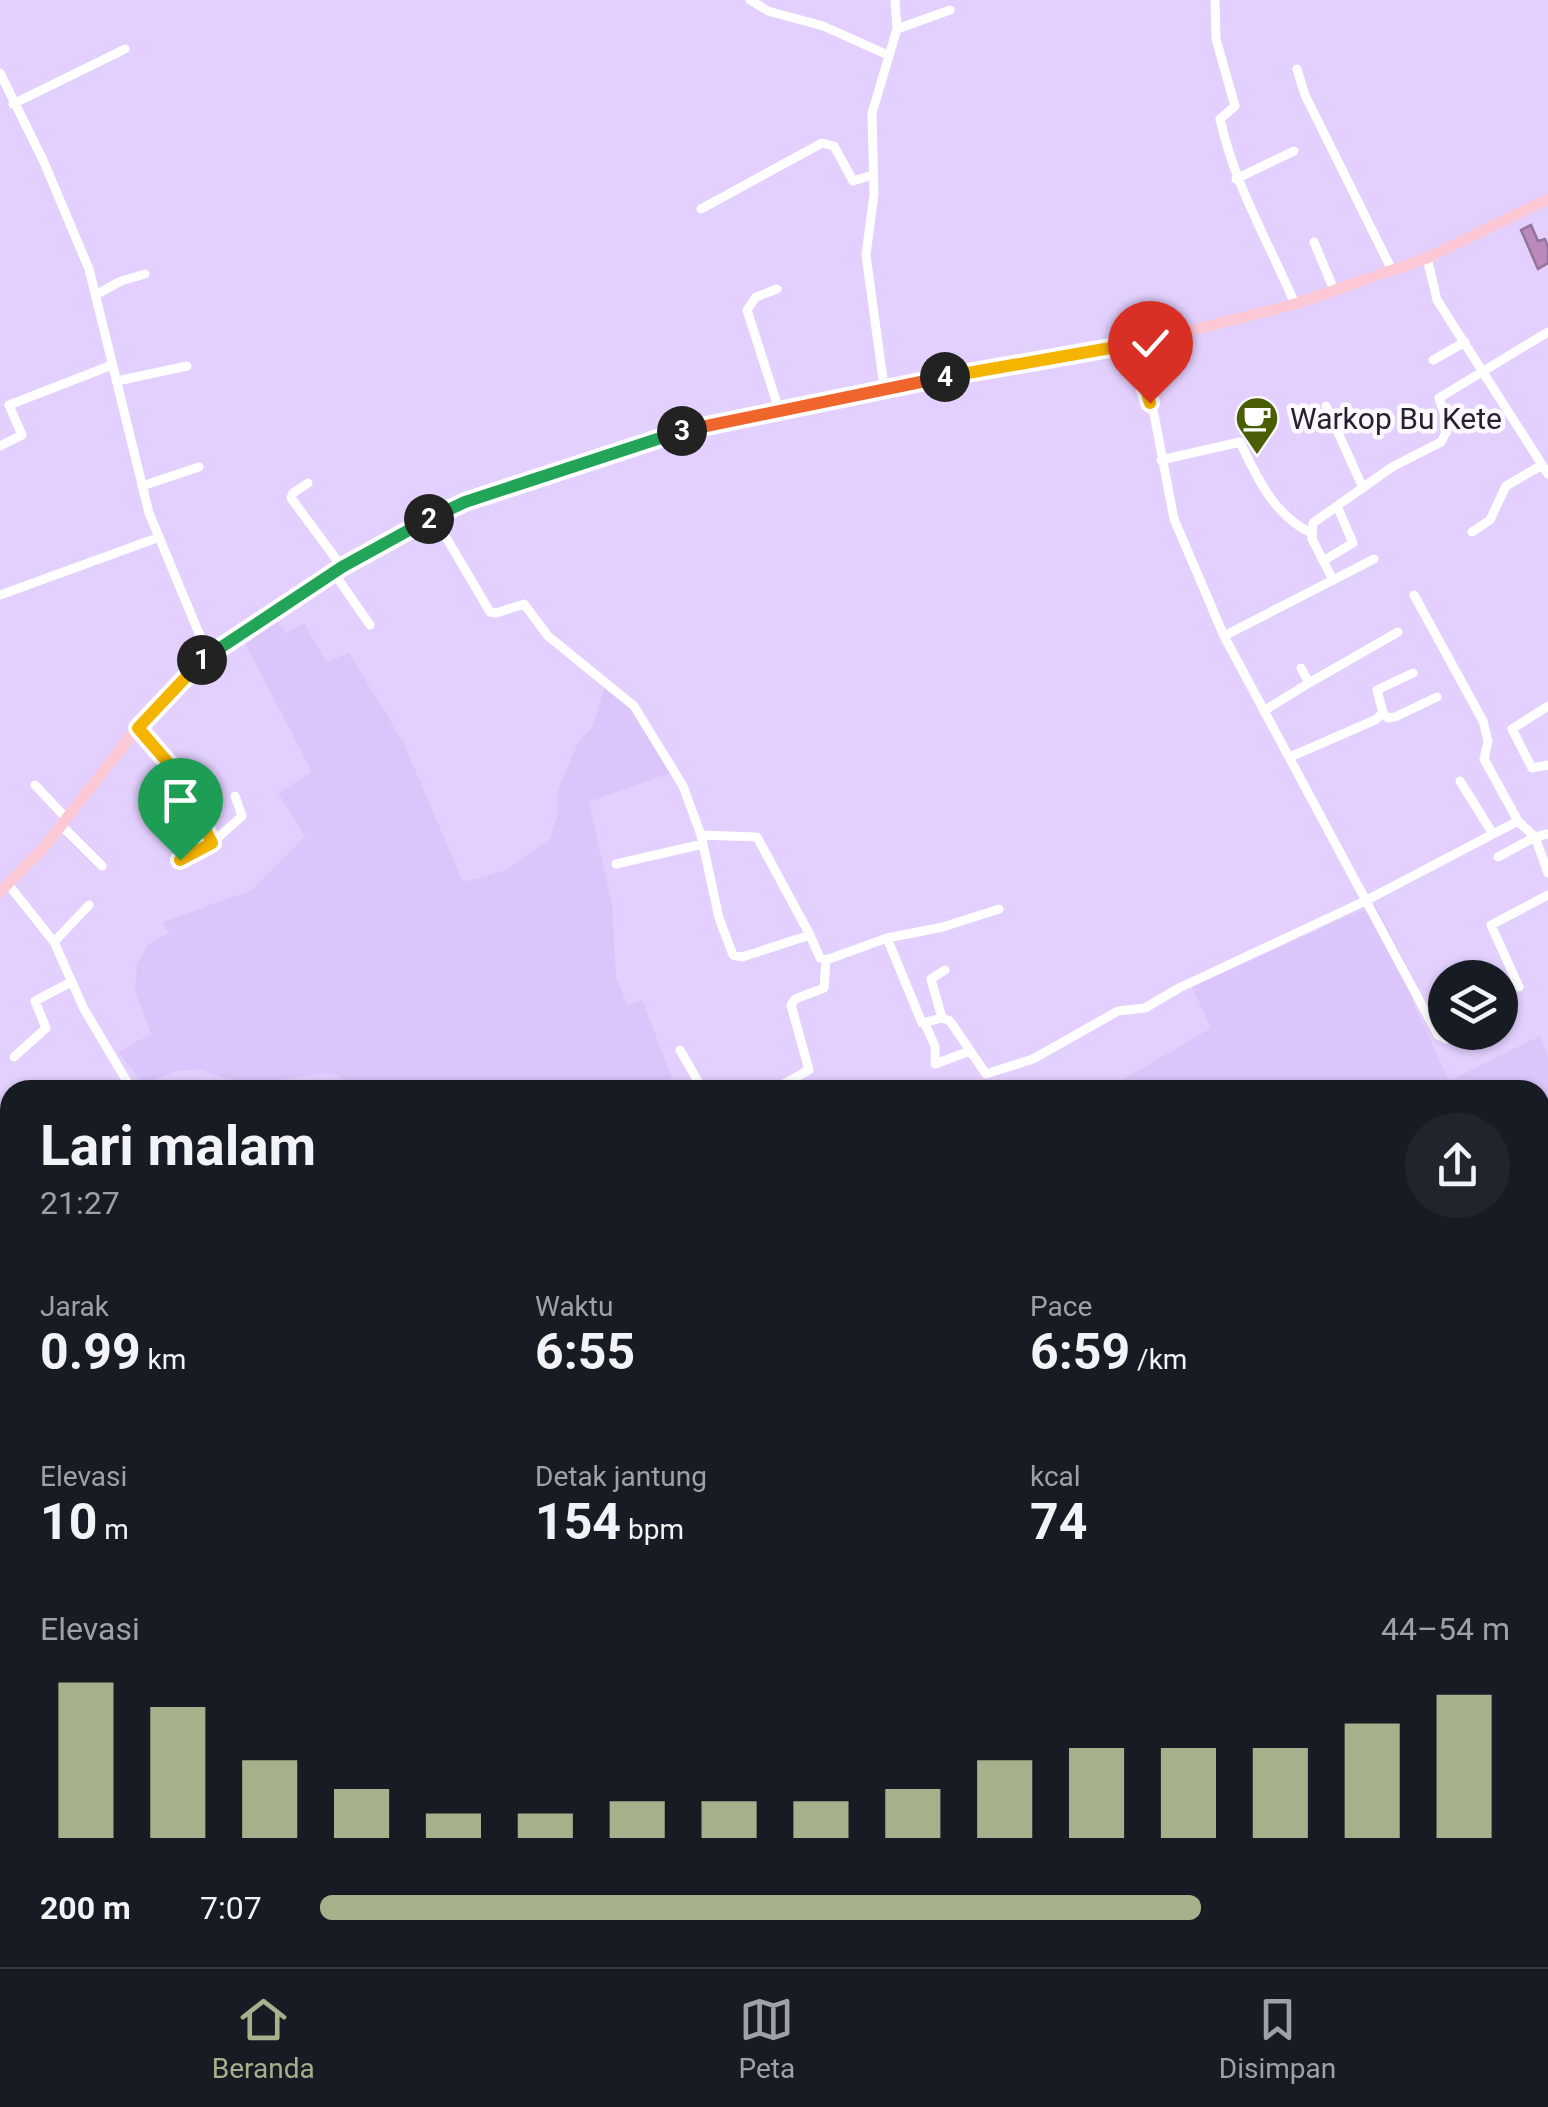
<!DOCTYPE html>
<html lang="id">
<head>
<meta charset="utf-8">
<style>
  :root { --surface:#171b24; --page:#20242c; --text:#f1f3f6; --muted:#9ea1a6; --line:#363941; --accent:#a6b08a }
  body { margin:0; font-family:Roboto,sans-serif; background:var(--page); color:var(--text); height:100vh; display:flex; flex-direction:column; font-size:38px; white-space:nowrap }
  * { box-sizing:border-box; margin:0 }
  p { font-size:32px; color:var(--muted) }
  .icon { flex:none; width:55px; height:55px; fill:none; stroke:currentColor; stroke-width:2; stroke-linecap:round; stroke-linejoin:round }
  .map { position:relative; flex:1; overflow:hidden }
  .drawer { position:absolute; left:0px; top:1080px; width:1550px; height:888px; display:flex; flex-direction:column; background:var(--surface); border-radius:30px 30px 0 0; box-shadow:0 2px 8px #0004 }
  .drawer>* { flex:none }
  .tools { position:absolute; left:1428px; top:960px; display:grid; gap:20px }
  .tools a { display:grid; place-items:center; width:90px; height:90px; border-radius:50%; background:var(--surface); box-shadow:0 2px 8px #0004; font-size:50px }
  .pin { position:absolute; display:grid; place-items:center; width:85px; height:85px; color:#fff; margin:-102px -42px; border-radius:50% 50% 50% 0; rotate:-45deg; box-shadow:0 0 10px #0007 }
  .pin .icon { rotate:45deg }
  .km { position:absolute; width:50px; height:50px; margin:-25px; border-radius:50%; background:#222; color:#fff; font-size:28px; line-height:50px; text-align:center }
  .round { display:grid; place-items:center; flex:none; width:105px; height:105px; border-radius:52px; background:var(--page) }
  .overview { display:flex; align-items:center; justify-content:space-between; height:170px; padding:0 40px }
  h1 { font-size:55px; font-weight:700; line-height:75px }
  .stats { display:grid; grid-template-columns:repeat(3,1fr); gap:15px; height:170px; padding:10px 40px }
  .stats div { display:grid; align-content:center }
  .stats b { font-size:50px; font-weight:700 }
  .stats small { font-size:28px; font-weight:400 }
  .stats p { font-size:28px }
  .chart { height:280px; padding:20px 40px }
  .chart p { display:flex; justify-content:space-between }
  .chart svg { width:100%; height:180px; margin-top:10px; stroke:var(--accent); stroke-width:6 }
  ul { padding:0 40px; list-style:none; font-size:32px }
  li { display:grid; grid-template-columns:160px 120px 1fr; align-items:center; height:75px }
  li i { height:25px; border-radius:12px; background:var(--accent) }
  .menu { display:flex; justify-content:space-around; align-items:center; height:140px; border-top:2px solid var(--line); background:var(--surface); font-size:28px; color:var(--muted) }
  .menu a { display:grid; justify-items:center; gap:5px }
  .menu .active { color:var(--accent) }
  .map>svg:first-child { display:block }
  .built { fill:#dbc5fa }
  .building { fill:#ba8abf; stroke:#957499; stroke-width:2.5 }
  .lines { fill:none; stroke-linecap:round; stroke-linejoin:round }
  .minor { stroke:#fff; stroke-width:9 }
  .major { stroke:#fdc8d5; stroke-width:11 }
  .split-1-casing { stroke:#fff; stroke-width:20 }
  .split-2-casing { stroke:#fff; stroke-width:20 }
  .split-3-casing { stroke:#fff; stroke-width:20 }
  .split-4-casing { stroke:#fff; stroke-width:20 }
  .split-5-casing { stroke:#fff; stroke-width:20 }
  .split-1 { stroke:#f5b400; stroke-width:12 }
  .split-2 { stroke:#22a559; stroke-width:12 }
  .split-3 { stroke:#22a559; stroke-width:12 }
  .split-4 { stroke:#f0652b; stroke-width:12 }
  .split-5 { stroke:#f5b400; stroke-width:12 }
  .labels { text-anchor:middle; dominant-baseline:central; stroke-width:9; stroke-linejoin:round; paint-order:stroke }
  .poi-label { font-size:30px; fill:#272031; stroke:#fcfaff; text-anchor:start }
</style>
</head>
<body>
<div class="map">
<svg width="1548" height="1967" viewBox="0 0 1548 1967">
  <rect width="100%" height="100%" fill="#e3d0fe"/>
  <path class="built" d="M277 620 286 633 304 623 326 662 349 653 403 742 463 882 505 871 550 839 558 813V789L579 741 592 728 605 686 637 709 675 771 589 802 612 905 616 976 627 1005 642 1000 677 1090H353L338 1075 320 1073 249 1086 197 1069 174 1072 144 1084 118 1052 151 1034 135 990 137 964 149 944 169 933 163 922 252 890 305 836 278 793 312 772 245 643Z
    M1375 904 1420 991 1412 1001 1449 1081 1540 1036 1548 1057V1967H837L838 1958H1540V1090H1106L1211 1028 1192 987Z"/>
  <path class="building" d="M1531 225 1538 241 1545 239 1548 247V263L1538 269 1521 230Z"/>
  <g class="lines">
    <path class="minor" d="M750 0 768 11 823 26 888 55
      M1215 0 1216 39 1235 106 1220 119C1234 184 1269 243 1295 304
      M897 29 950 10
      M1297 69 1305 95 1392 270
      M0 73 43 160 89 269 149 513 208 655
      M13 104 125 49
      M1236 179 1294 151
      M701 209 822 143 834 146 853 181 873 175
      M1314 242 1334 290
      M1427 258 1437 300 1548 474
      M777 289 756 297 747 310 779 410
      M97 294 121 281 145 274
      M1132 342 1154 414 1174 519 1224 636 1438 1035 1446 1039 1461 1032
      M1433 360 1465 342
      M117 381 187 366
      M884 387 866 255 874 194 872 113 897 29 895 0
      M1326 406 1363 488
      M0 446 22 435 9 405 112 365
      M1161 460 1240 442C1257 478 1274 515 1311 533
      M308 483 293 493 291 498 342 567
      M142 486 199 467
      M434 517 490 612 496 613 524 604 548 636 634 706 683 786 701 835 719 918 733 955 742 957 810 935 820 958 826 960 887 938 922 1023 942 1018 950 1021 986 1074 1033 1059 1118 1011 1145 1008 1179 988 1365 901 1518 821 1535 837 1548 834
      M1472 532 1490 520 1506 486 1542 465
      M1323 561 1353 543 1337 506
      M334 573 370 625
      M1332 578 1312 539 1313 523 1392 467 1441 442 1449 427 1439 398 1548 332
      M0 595 157 538
      M1414 595 1483 721 1488 741 1484 759 1518 821
      M1224 636 1374 559
      M1309 683 1398 632
      M1548 706 1512 729 1532 768 1548 765
      M1265 710 1309 683 1301 668
      M1383 713 1388 718 1395 717 1437 697
      M137 728 175 772 212 843 179 860
      M1290 757 1375 720 1383 713 1377 690 1413 673
      M1460 781 1493 834
      M35 785 66 818
      M61 825 102 866
      M701 835 757 837 810 935
      M212 843 242 816 235 796
      M1498 857 1535 837 1548 873
      M616 864 703 844
      M8 884 54 942 84 1009 132 1090
      M887 938 943 927 999 909
      M54 942 89 905
      M1519 987 1491 925 1548 895
      M942 1018 931 979 945 970
      M925 1024 935 1046V1064L970 1051
      M680 1050 703 1090
      M14 1057 46 1028 35 1001 71 982
      M773 1090 809 1070 791 1005 795 999 824 988 826 960
      M0 1496 10 1484
      M0 1523 10 1542
      M0 1696 10 1732
      M0 1952 23 1967
      M107 1958 111 1967
      M320 1958 324 1967
      M369 1958 373 1967
      M691 1958 697 1967
      M449 1965 452 1967
      M33 1967 68 1958
      M220 1967 239 1958
      M401 1967 415 1958"/>
    <path class="major" d="M0 892 45 846 137 728 208 655 342 567 452 507 682 431 916 379 1173 335 1295 304 1427 258 1548 199"/>
  </g>
  <g class="lines">
    <g class="split-1-casing">
      <path id="split-1" d="M180 860 212 843 176 772 138 728 202 660"/>
    </g>
    <g class="split-2-casing">
      <path id="split-2" d="M202 660 342 567 429 519"/>
    </g>
    <g class="split-3-casing">
      <path id="split-3" d="M429 519 465 502 682 431"/>
    </g>
    <g class="split-4-casing">
      <path id="split-4" d="M682 431 945 377"/>
    </g>
    <g class="split-5-casing">
      <path id="split-5" d="M945 377 1133 344 1150 403"/>
    </g>
    <use href="#split-1" class="split-1"/>
    <use href="#split-2" class="split-2"/>
    <use href="#split-3" class="split-3"/>
    <use href="#split-4" class="split-4"/>
    <use href="#split-5" class="split-5"/>
  </g>
  <defs>
    <g id="cafe-pin" transform="scale(2.25)"><path d="M0 17L-7.5 6A9.5 9.5 0 1 1 7.5 6Z" fill="#4a5e06" stroke="#fcfaff"/><path d="M-5.5-4.5H6V0H3Q3 3.5 0 3.5H-2.5Q-5.5 3.5-5.5 0ZM3-3.2v2h1.7v-2ZM-6 4.5H4V6H-6Z" fill="#fff"/></g>
  </defs>
  <g fill-rule="evenodd">
    <use href="#cafe-pin" x="1257" y="418"/>
  </g>
  <g class="labels">
    <g class="poi-label">
      <text x="1290" y="418">Warkop Bu Kete</text>
    </g>
  </g>
</svg>
<div class="tools">
<a><svg class="icon" aria-label="layers" viewBox="0 0 24 24"><path d="M12 4l9 5-9 5-9-5zM3 14l9 5 9-5"/></svg></a>
</div>
<div class="pin" style="left:180px;top:860px;background:#1e9e55"><svg class="icon" aria-label="arrive" viewBox="0 0 24 24"><path d="M6 21V4h12l-3 4 3 4H6"/></svg></div>
<div class="pin" style="left:1150px;top:403px;background:#d93025"><svg class="icon" aria-label="check" viewBox="0 0 24 24"><path d="M5 12l5 5 9-10"/></svg></div>
<b class="km" style="left:202px;top:660px">1</b>
<b class="km" style="left:429px;top:519px">2</b>
<b class="km" style="left:682px;top:431px">3</b>
<b class="km" style="left:945px;top:377px">4</b>
<section class="drawer">
<div class="overview"><div><h1>Lari malam</h1><p>21:27</p></div><a class="round"><svg class="icon" aria-label="share" viewBox="0 0 24 24"><path d="M12 15V3M7 8l5-5 5 5M5 13v7h14v-7"/></svg></a></div>
<div class="stats">
<div><p>Jarak</p><b>0.99<small> km</small></b></div>
<div><p>Waktu</p><b>6:55</b></div>
<div><p>Pace</p><b>6:59<small> /km</small></b></div>
</div>
<div class="stats">
<div><p>Elevasi</p><b>10<small> m</small></b></div>
<div><p>Detak jantung</p><b>154<small> bpm</small></b></div>
<div><p>kcal</p><b>74</b></div>
</div>
<div class="chart"><p><span>Elevasi</span>44–54 m</p>
<svg viewBox="0 0 160 44" preserveAspectRatio="none"><path d="M5 44V6M15 44V12M25 44V25M35 44V32M45 44V38M55 44V38M65 44V35M75 44V35M85 44V35M95 44V32M105 44V25M115 44V22M125 44V22M135 44V22M145 44V16M155 44V9"/></svg>
</div>
<ul>
<li><b>200 m</b>7:07<i style="width:74%"></i></li>
</ul>
</section>
</div>
<nav class="menu">
<a class="active"><svg class="icon" aria-label="home" viewBox="0 0 24 24"><path d="M3 11l9-7 9 7M6 9v11h12V9"/></svg>Beranda</a>
<a><svg class="icon" aria-label="map" viewBox="0 0 24 24"><path d="M3 6l6-2 6 2 6-2v14l-6 2-6-2-6 2zM9 4v14M15 6v14"/></svg>Peta</a>
<a><svg class="icon" aria-label="saved" viewBox="0 0 24 24"><path d="M7 4h10v16l-5-4-5 4z"/></svg>Disimpan</a>
</nav>
</body>
</html>
